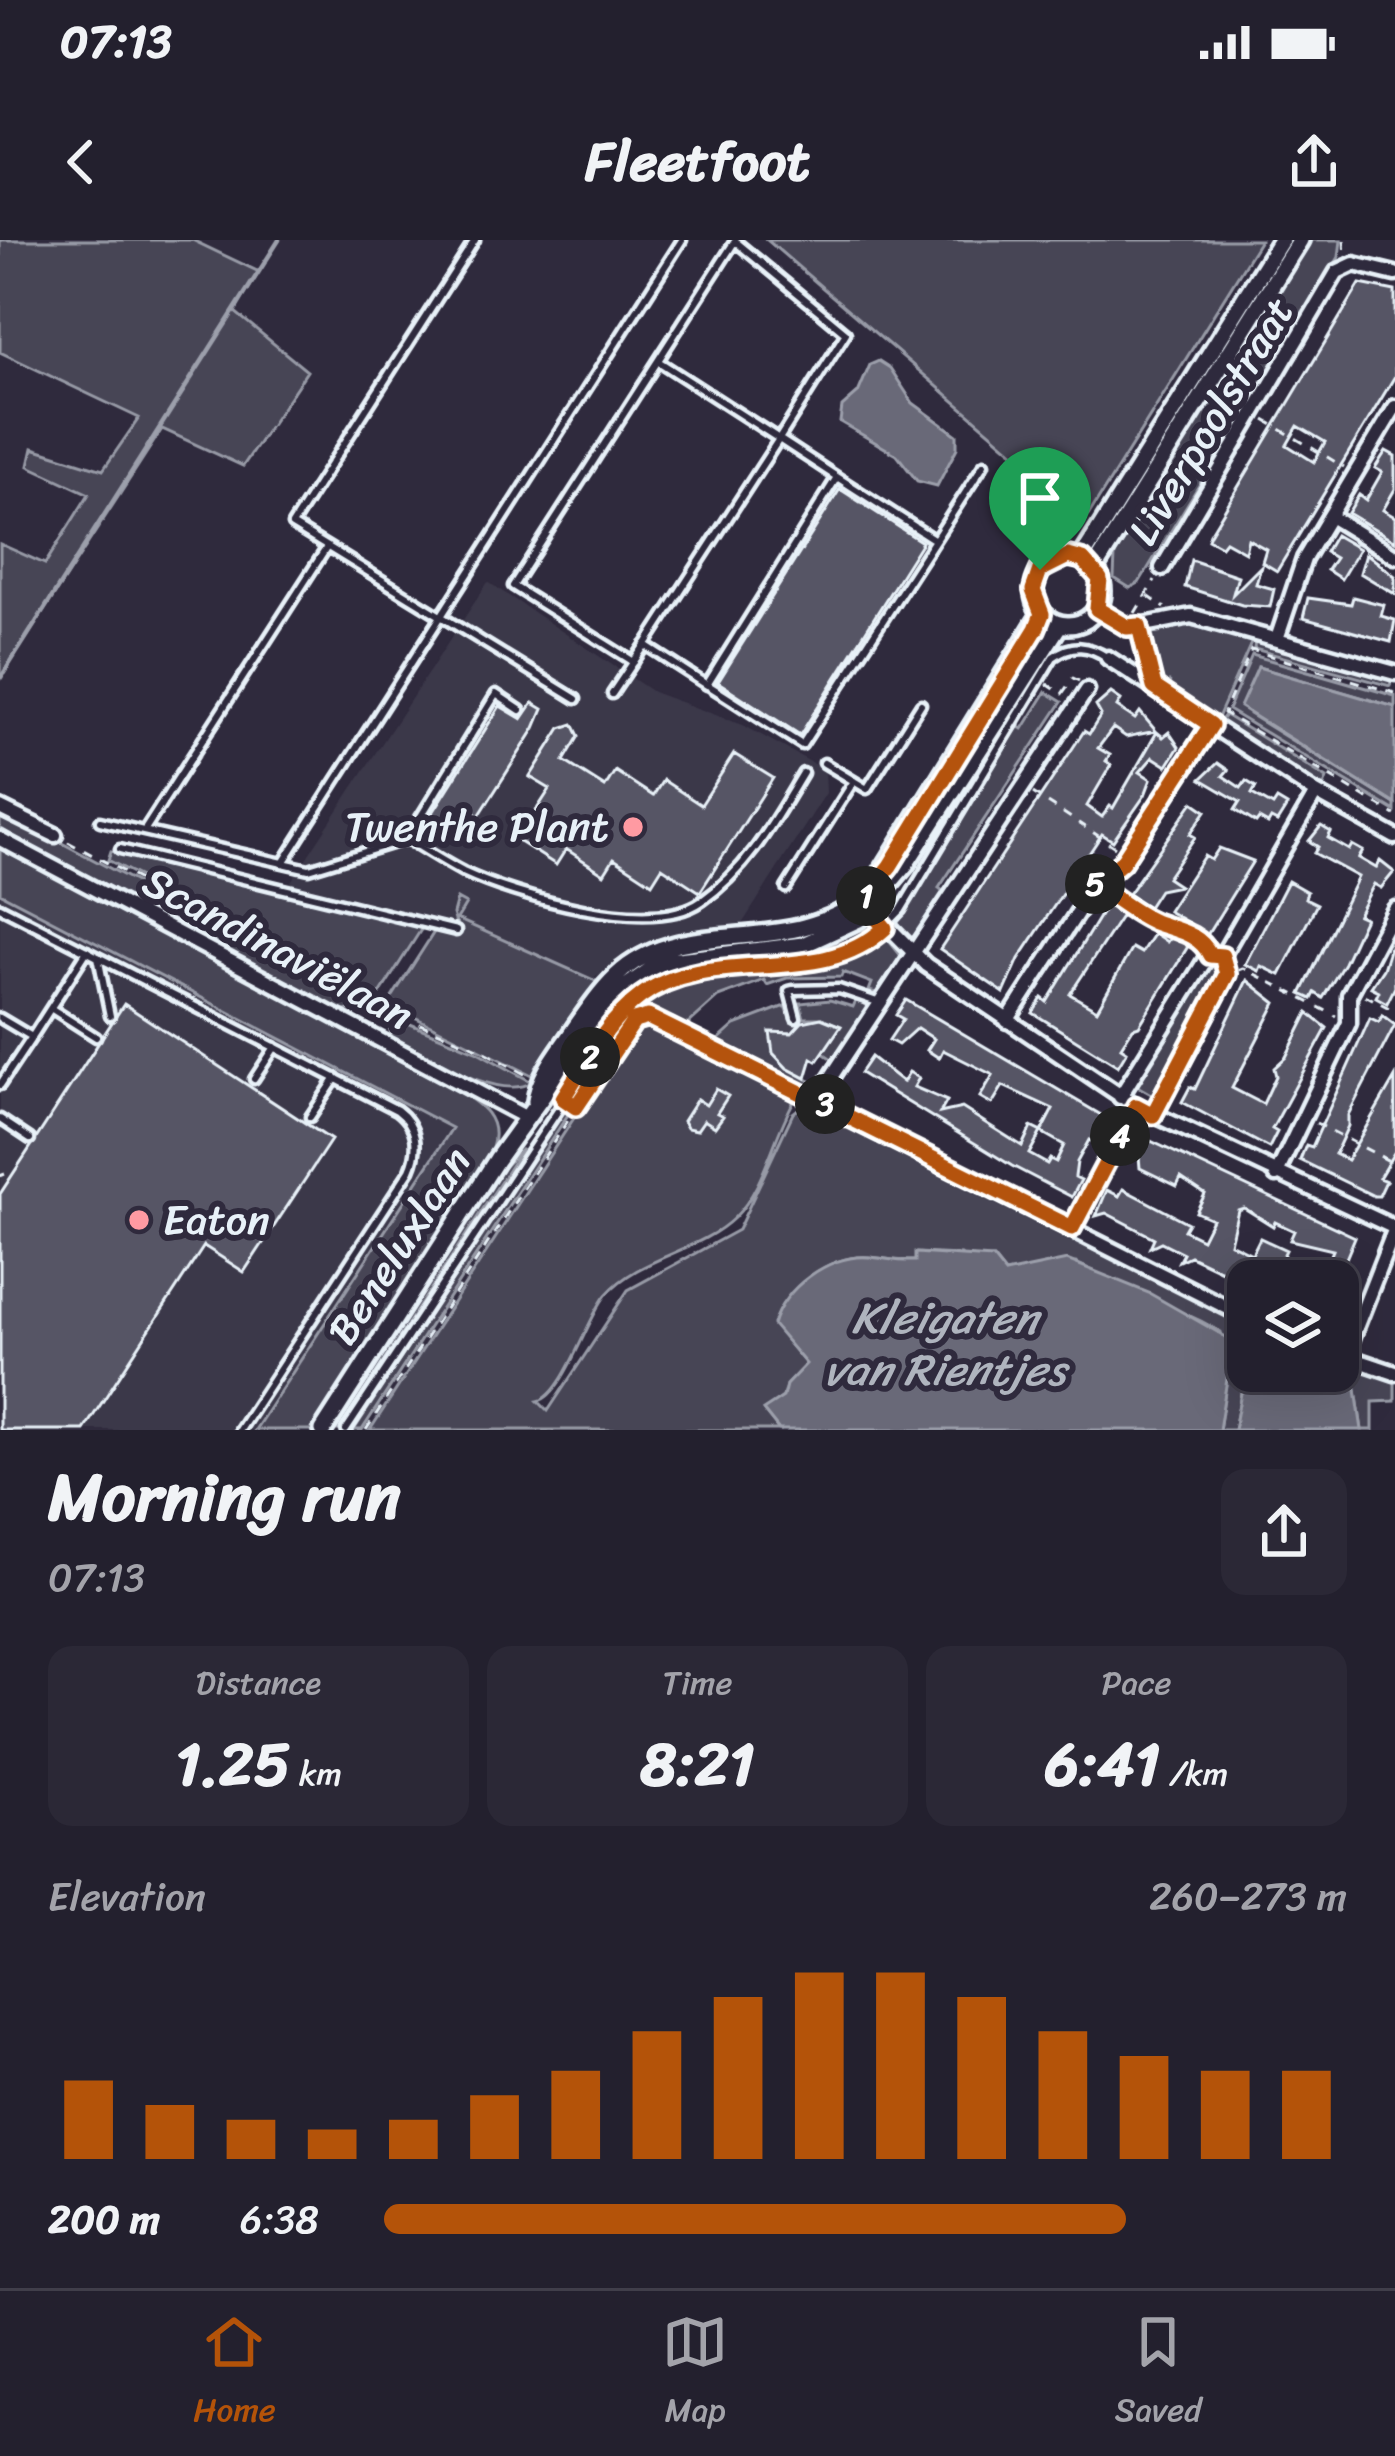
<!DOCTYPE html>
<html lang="en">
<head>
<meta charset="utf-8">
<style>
  :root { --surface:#23202e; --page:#2b2836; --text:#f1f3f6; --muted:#a3a3aa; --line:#403e4a; --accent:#b45309 }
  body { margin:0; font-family:Sriracha,sans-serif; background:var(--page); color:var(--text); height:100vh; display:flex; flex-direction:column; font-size:45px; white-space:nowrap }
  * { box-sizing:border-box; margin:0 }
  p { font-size:39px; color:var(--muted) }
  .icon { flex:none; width:66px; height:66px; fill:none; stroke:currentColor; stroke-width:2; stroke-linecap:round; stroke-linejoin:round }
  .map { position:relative; height:1190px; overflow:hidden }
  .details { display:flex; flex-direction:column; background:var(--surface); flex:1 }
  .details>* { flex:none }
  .controls { position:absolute; left:1227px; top:1020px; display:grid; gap:24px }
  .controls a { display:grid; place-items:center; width:132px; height:132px; border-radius:24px; background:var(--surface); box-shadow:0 12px 48px #0002,0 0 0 3px var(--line); font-size:60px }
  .pin { position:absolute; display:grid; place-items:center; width:102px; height:102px; color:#fff; margin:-123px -51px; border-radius:50% 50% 50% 0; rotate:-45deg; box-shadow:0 0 12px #0007 }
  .pin .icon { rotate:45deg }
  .km { position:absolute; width:60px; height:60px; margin:-30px; border-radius:50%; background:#222; color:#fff; font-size:33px; line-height:60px; text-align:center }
  .round { display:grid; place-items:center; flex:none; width:126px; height:126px; border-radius:24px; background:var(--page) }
  .overview { display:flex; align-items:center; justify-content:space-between; height:204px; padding:0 48px }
  h1 { font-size:66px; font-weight:700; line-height:90px }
  .metrics { display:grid; grid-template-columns:repeat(3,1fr); gap:18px; height:204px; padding:12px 48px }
  .metrics div { display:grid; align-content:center; border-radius:24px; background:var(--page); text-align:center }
  .metrics b { font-size:60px; font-weight:700 }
  .metrics small { font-size:33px; font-weight:400 }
  .metrics p { font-size:33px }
  .chart { height:336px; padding:24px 48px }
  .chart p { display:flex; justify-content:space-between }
  .chart svg { width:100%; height:216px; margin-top:12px; stroke:var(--accent); stroke-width:6 }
  ul { padding:0 48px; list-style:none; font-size:39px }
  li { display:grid; grid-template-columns:192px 144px 1fr; align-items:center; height:90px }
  li i { height:30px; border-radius:15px; background:var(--accent) }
  .status { display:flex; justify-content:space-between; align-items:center; height:84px; padding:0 60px; background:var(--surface); direction:ltr }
  .status svg { height:33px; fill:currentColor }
  header { display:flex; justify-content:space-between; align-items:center; height:156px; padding:0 48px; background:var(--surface); font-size:54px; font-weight:700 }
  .tab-bar { display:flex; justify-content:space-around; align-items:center; height:168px; border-top:3px solid var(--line); background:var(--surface); font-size:33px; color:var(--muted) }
  .tab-bar a { display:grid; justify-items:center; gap:6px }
  .tab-bar .selected { color:var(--accent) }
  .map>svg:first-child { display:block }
  .built { fill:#3b3749 }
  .green { fill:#464455; stroke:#979aa6; stroke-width:3 }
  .water { fill:#696978; stroke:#9c9fab; stroke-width:3 }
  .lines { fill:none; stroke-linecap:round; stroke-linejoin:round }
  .stream { stroke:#9c9fab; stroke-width:4.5 }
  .building { fill:#575565; stroke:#e8f1f8; stroke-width:3; fill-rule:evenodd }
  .service-casing { stroke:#e8f1f8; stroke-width:15 }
  .minor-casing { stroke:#e8f1f8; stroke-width:21 }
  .tertiary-casing { stroke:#e8f1f8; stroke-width:24 }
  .path { stroke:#e8f1f8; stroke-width:3; stroke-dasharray:9 9; stroke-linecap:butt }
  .service { stroke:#2f2a3d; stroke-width:6 }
  .minor { stroke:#2f2a3d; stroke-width:12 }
  .tertiary { stroke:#2f2a3d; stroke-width:15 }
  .route-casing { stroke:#fff; stroke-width:24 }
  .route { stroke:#b45309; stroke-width:15 }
  .poi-dot { fill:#ff9aa2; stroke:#2f2a3d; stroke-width:4.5 }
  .labels { text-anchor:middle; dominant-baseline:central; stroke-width:12; stroke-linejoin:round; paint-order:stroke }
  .street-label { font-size:42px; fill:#e8f1f8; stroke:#2f2a3d }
  .poi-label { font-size:42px; fill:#e8f1f8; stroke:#2f2a3d; text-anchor:end }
  .water-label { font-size:45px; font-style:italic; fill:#afb4be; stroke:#2f2a3d }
</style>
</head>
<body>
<div class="status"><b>07:13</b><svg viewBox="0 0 49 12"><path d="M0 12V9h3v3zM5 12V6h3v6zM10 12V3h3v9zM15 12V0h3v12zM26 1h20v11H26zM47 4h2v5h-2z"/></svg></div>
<header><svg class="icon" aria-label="back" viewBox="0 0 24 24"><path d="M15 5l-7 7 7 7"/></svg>Fleetfoot<svg class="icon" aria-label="share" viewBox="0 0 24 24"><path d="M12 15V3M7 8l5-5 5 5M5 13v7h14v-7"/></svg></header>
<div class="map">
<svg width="1395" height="1190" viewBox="0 0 1395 1190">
  <rect width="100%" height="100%" fill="#2f2a3d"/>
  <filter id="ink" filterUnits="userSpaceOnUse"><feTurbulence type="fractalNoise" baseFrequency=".00833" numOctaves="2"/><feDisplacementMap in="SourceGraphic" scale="24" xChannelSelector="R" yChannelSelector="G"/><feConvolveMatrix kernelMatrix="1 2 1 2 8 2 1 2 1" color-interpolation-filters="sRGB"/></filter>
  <g filter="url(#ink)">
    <path class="built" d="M488 342 653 452 743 485 825 530 826 553 742 684 699 689 632 708 592 740 462 685 290 643Z
      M0 622 491 873 291 1190H0Z"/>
    <path class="green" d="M0 0H192L259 32 235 72 307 131 243 226 162 189 0 439V304L45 324 89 254 29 226 33 208 103 230 139 178 0 112Z
      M767 0H1260L1088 276Z
      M1307 0H1341L1339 17 1139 343 1130 348 1114 338 1115 315Z
      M1186 384 1252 401 1217 480 1168 448 1170 441 1166 446 1155 429 1152 394Z
      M1255 399 1392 438 1390 446 1254 409Z
      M1252 415 1395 456V467L1258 427 1249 474 1395 564V571L1228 470Z
      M1046 452 1062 462 939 648 947 654 920 693 908 699 896 686 1018 487 1023 489Z
      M1225 475 1327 538 1323 549 1218 484Z
      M0 572 39 591 368 764 342 772 24 604 0 588Z
      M0 607 445 842C471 860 503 872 492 908L314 1190H255L452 888 0 653Z
      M111 611 424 685 376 760 108 620Z
      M457 659 466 664 457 679 600 743 536 837 388 764 436 689 459 693 453 674Z
      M885 696 902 717 880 754 869 751 872 743 843 732 841 737 787 738 767 745 764 740 718 757 686 786 716 802 735 785 785 766 791 782 800 780 802 788 792 793 770 792 777 810 773 813 787 828 819 846 816 849H805L645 774 632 779 581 854 576 851 577 859H570C592 826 612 786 644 761 714 708 815 754 885 696Z
      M1211 723 1222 732 1158 858 1132 843Z
      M857 758 870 769 835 821 823 813 840 786 821 778H804L800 763 830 760 853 767Z
      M386 774 476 811 532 842C500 863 424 814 392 798Z
      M645 780 679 795 684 804 688 801 798 854C774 891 766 947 734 978 699 1012 638 1017 606 1055 587 1078 564 1156 538 1161L548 1171 628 1050 738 990 793 873 810 860 1248 1082V1116L1234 1190H1219L1229 1123 1221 1092 1201 1081 1076 1023 1005 1033 993 1018 966 1020 961 1015 917 1013 915 1021C900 1022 884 1018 869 1017 830 1014 785 1048 773 1084L806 1124 786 1145 783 1157 764 1171 779 1190H370L627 797Z
      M566 865 569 873 362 1190H354Z
      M522 909 339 1190H332L502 929Z
      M1338 1118 1395 1137V1161L1373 1162V1190H1362L1355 1143 1329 1131H1338Z"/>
    <path class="water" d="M879 121 890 128 913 163 957 195V208L937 246 917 241 897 215 840 182 842 167 858 153 870 125Z
      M1258 427 1395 467V564L1240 467Z
      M915 1013 993 1018 1005 1033 1067 1020 1149 1053 1233 1101 1219 1190H779L763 1170 783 1157 786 1145 806 1124 773 1085C783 1048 829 1014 869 1017 884 1018 899 1022 915 1021Z
      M1248 1116V1131H1329L1355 1143 1362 1190H1234Z"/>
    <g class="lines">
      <path class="stream" d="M0 439 279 0"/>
    </g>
    <path class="building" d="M1360 44 1395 51V136L1277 331 1262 322 1266 309 1248 299 1245 312 1225 301 1221 306 1208 299 1210 294ZM1298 186 1325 202 1314 222 1287 205Z
      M1386 211 1395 216V249L1383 270 1395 277V301L1348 273 1359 255 1366 260 1382 232 1375 228Z
      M840 249 922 302 800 495 718 442Z
      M1335 295 1359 309 1341 339 1327 330 1335 318 1325 312Z
      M1366 313 1395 336V354L1360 333Z
      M1191 320 1238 336 1233 354 1261 326 1256 344 1274 349 1270 367 1242 365 1185 347Z
      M1353 357 1384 365 1381 376 1395 380 1391 402 1303 378 1308 358 1351 364Z
      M1111 453 1121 460 1117 467 1135 479 1140 472 1156 491 1126 497 1113 488 1098 508 1110 515 1106 521 1111 525 1087 566 1102 577 1110 566 1113 568 1157 492 1163 497 1169 492 1179 507 1167 526 1153 517 1140 532 1151 539 1145 555 1113 601 1102 594 1019 719 1004 753 940 709 1084 491 1089 494 1101 475 1096 466Z
      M533 463 543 469 535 488 479 576 466 568 443 604 422 590 500 466 522 479Z
      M573 484 579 496 564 521 605 547 615 531 653 556 663 540 701 565 734 514 773 538 700 652 662 627 652 643 614 618 604 634 566 609 556 625 517 600 550 549 530 537 561 488Z
      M1218 523 1228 530 1223 536 1241 548 1246 541 1256 547 1252 554 1273 566 1277 560 1287 566 1277 582 1271 579 1268 584 1259 579 1256 583 1235 570 1240 562 1201 539Z
      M1193 562 1206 571 1190 594 1195 597 1167 638 1179 646 1159 650 1148 667 1128 654Z
      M1321 586 1331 592 1328 598 1349 610 1352 605 1363 611 1359 618 1376 628 1380 621 1394 632 1381 648 1374 644 1358 675 1365 678 1344 723 1323 758 1315 753 1312 759 1301 754 1358 637 1314 613 1318 607 1309 601Z
      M1219 608 1253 621 1204 700 1195 695 1139 786 1133 788 1121 807 1127 811 1118 826 1033 773 1042 758 1047 762 1110 659 1126 669 1070 754 1080 760 1097 770 1132 708 1141 713 1154 693 1167 702 1171 696 1179 701 1190 684 1168 671 1204 616 1211 620Z
      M1288 641 1307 652 1305 658 1317 664 1280 735 1261 726 1259 731 1245 724Z
      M1393 697 1395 747 1387 763 1376 757 1379 751 1371 747 1383 729Z
      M1247 740 1276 763 1232 848 1263 864 1276 836 1274 828 1286 817 1308 773 1327 788 1272 889 1277 892 1269 908 1182 862 1190 847 1195 849Z
      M906 760 1113 882 1104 898 1098 894 1093 902 1089 900 1077 922 1075 937 1081 940 1072 957 1012 926 860 833 871 817 903 842 909 832 919 838 914 847 947 861 940 873 962 868 1022 906 1031 887 1041 892 1029 914 1047 924 1050 919 1056 922 1064 905 1041 892 1053 869 1003 846 992 864 980 857 993 835 943 810 939 818 927 810 934 799 917 788 898 805 889 800 903 779 896 775Z
      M124 764 331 900 244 1032 204 1006 84 1190H0V954Z
      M1382 775 1395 785 1348 875V886L1335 914 1347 920 1395 837V911L1379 938 1386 941 1379 956H1374L1300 920 1306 905 1312 907 1370 778 1379 782Z
      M821 778 841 786 817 821 812 818 806 838 787 828 773 813 770 792 792 793 802 782Z
      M716 849 728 856 717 873 723 876 715 887 704 880 697 890 687 888 683 881 697 859 706 865Z
      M1138 895 1355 997 1345 1021 1331 1015 1333 1010 1290 1000 1294 991 1275 982 1273 986 1244 968 1238 970 1230 1003 1252 1014 1260 998 1286 1010 1278 1026 1289 1031 1284 1041H1247L1249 1037 1229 1028 1226 1033 1190 1016 1179 1021 1183 1013 1161 1002 1150 1007 1154 998 1106 973 1096 976 1107 950 1119 956 1123 949 1188 983 1184 990 1202 999 1212 979 1196 972 1205 954 1181 938 1177 946 1140 928 1139 916 1130 911Z"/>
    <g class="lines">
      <g class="service-casing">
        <path id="service" d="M475 0 292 285 576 459
          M646 404 779 199 837 237
          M634 422 513 346 735 1 846 93 779 199 658 121
          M708 445 802 505 935 300
          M612 454 645 405 707 445 837 237 935 300 984 224
          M824 523 867 549 921 464
          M100 581 309 629 407 599C425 610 444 622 463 632 514 656 652 697 702 661 749 628 774 581 803 533
          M144 591 327 307
          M407 599 496 454 520 470
          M120 609 456 691
          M283 623 682 0
          M786 648 854 541
          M0 667 397 870C417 885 420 907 410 930L240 1190
          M98 717 110 776
          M52 769 96 797
          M0 778 32 797 0 845
          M796 778 789 751 793 750 839 749 880 763
          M32 797 87 711
          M254 839 275 807
          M310 877 336 838
          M0 879 30 899
          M346 1190 624 771C710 688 814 765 901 670L1053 417C1072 403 1089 405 1108 418"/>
      </g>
      <g class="minor-casing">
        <path id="minor" d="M1330 276 1395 316
          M1162 328 1337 32 1354 24 1395 34
          M1097 369 1127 387 1139 386 1154 447
          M1139 386 1191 376 1395 433
          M1277 399 1304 319 1395 167
          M1108 418 1316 553 1395 597
          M0 568 55 595
          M0 599 525 877
          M864 662 926 725 1136 866 1395 988
          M1007 781 1100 638 1122 622 1211 485
          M669 787 1248 1078
          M1120 857 1204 722 1211 715 1222 716
          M816 860 1087 450
          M1153 875 1227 734 1222 716 1316 553
          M1276 935 1349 783V755L1395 669
          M1339 1114 1395 1133
          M1345 1116 1395 988"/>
      </g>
      <g class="tertiary-casing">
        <path id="tertiary" d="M1034 351a34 34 0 1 1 68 0a34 34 0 1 1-68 0Z
          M1081 319 1281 0
          M1094 329 1300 0
          M536 861C540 833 560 811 575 788 590 767 603 747 623 730 693 674 789 720 868 655L1042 373
          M323 1190 497 919 616 754 662 722 803 705 859 679 905 625 1060 384"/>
      </g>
      <path class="path" d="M1344 0 1345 17
        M1265 180 1344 227
        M1148 356 1165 368
        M1135 373 1155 340
        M1047 444 1062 454 1073 438 1079 441
        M1395 453 1251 410 1224 473 1395 575
        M1033 553 1115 607
        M68 602 379 767 478 808 530 837
        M1107 652C1139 672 1172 684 1203 704
        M1238 730 1243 728 1336 776
        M1365 755 1395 771
        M1316 883 1395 924
        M0 936 5 934
        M1078 976 1130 878
        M366 1190 623 796 638 779 656 781"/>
      <use href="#service" class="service"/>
      <use href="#minor" class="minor"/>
      <use href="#tertiary" class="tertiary"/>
    </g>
  </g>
  <g class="lines" filter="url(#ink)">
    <g class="route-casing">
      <path id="route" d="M1068 316 1083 320 1100 339 1097 369 1127 387 1139 386 1154 447 1211 485 1122 622 1095 645C1114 656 1133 673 1154 682 1174 690 1199 692 1210 715L1222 716 1227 734 1153 875 1136 866 1072 988 648 777 634 781 576 867 563 858C585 823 607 781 641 756 713 703 818 751 885 688L862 660 890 626 1036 389 1042 374 1033 350 1040 330Z"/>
    </g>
    <use href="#route" class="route"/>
  </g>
  <g class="poi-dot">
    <circle cx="633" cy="587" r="12"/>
    <circle cx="139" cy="980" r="12"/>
  </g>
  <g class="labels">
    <g class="street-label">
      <text transform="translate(1211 181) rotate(-59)">Liverpoolstraat</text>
      <text transform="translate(278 708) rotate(28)">Scandinaviëlaan</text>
      <text transform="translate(399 1006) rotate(-57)">Beneluxlaan</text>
    </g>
    <g class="poi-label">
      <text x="609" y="587">Twenthe Plant</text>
      <text x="163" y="980" text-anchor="start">Eaton</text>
    </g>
    <g class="water-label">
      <text x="945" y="1078">Kleigaten<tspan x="945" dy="52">van Rientjes</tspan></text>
    </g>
  </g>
</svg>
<div class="controls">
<a><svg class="icon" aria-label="layers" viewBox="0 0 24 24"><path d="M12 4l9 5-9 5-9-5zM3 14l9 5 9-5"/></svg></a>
</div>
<div class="pin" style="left:1040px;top:330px;background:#1e9e55"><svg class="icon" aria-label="arrive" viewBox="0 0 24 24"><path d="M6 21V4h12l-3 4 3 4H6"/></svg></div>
<b class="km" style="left:866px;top:656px">1</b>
<b class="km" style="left:590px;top:817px">2</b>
<b class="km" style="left:825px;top:864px">3</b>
<b class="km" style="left:1120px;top:896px">4</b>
<b class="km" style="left:1095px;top:644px">5</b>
</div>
<section class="details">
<div class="overview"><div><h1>Morning run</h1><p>07:13</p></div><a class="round"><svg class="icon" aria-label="share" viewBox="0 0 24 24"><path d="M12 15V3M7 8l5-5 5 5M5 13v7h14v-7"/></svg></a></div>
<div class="metrics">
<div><p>Distance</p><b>1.25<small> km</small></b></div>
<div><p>Time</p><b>8:21</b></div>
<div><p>Pace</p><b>6:41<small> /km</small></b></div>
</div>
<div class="chart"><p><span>Elevation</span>260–273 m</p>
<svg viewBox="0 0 160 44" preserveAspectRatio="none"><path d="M5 44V28M15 44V33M25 44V36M35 44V38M45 44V36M55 44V31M65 44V26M75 44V18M85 44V11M95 44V6M105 44V6M115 44V11M125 44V18M135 44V23M145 44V26M155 44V26"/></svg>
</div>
<ul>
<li><b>200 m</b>6:38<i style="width:77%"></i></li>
</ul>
</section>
<nav class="tab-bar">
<a class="selected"><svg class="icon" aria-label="home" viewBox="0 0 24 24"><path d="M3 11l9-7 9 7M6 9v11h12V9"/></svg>Home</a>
<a><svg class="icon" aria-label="map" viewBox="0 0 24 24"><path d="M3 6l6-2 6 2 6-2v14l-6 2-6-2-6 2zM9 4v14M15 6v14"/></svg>Map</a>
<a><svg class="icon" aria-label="saved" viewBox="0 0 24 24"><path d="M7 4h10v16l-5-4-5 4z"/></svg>Saved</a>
</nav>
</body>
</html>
